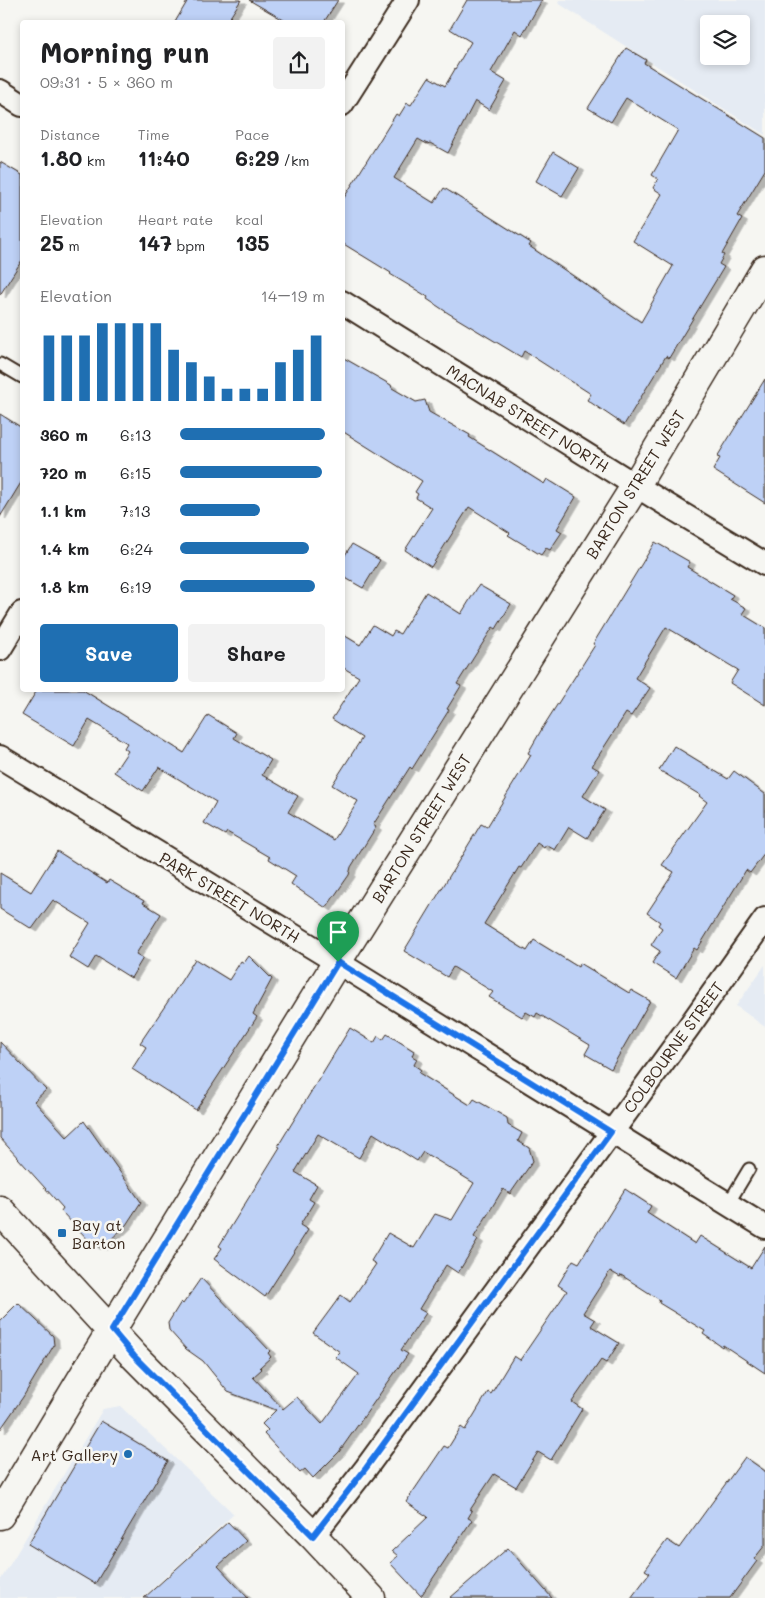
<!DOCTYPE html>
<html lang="en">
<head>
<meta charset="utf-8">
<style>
  :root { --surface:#fff; --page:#f2f2f2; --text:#202124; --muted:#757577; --accent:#1f6fb2 }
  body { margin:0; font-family:Mali,sans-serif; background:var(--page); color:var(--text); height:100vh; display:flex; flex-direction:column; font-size:19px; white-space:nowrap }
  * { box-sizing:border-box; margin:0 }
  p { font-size:16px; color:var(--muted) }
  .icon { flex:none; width:28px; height:28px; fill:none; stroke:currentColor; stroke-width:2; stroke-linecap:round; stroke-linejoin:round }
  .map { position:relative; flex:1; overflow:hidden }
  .panel { position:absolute; left:20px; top:20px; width:325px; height:672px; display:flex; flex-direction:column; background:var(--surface); border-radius:5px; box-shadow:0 2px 8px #0003 }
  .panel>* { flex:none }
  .fabs { position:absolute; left:700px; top:15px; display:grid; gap:10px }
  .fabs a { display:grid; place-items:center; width:50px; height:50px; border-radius:5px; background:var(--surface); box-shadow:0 2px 8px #0003; font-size:25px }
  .pin { position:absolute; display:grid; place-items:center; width:42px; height:42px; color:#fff; margin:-51px -21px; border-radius:50% 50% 50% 0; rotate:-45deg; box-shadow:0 0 5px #0007 }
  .pin .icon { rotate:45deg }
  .round { display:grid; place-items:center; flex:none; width:52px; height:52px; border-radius:5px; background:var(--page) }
  .headline { display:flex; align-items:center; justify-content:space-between; height:85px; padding:0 20px }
  h1 { font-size:28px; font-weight:800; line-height:38px }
  .stats { display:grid; grid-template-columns:repeat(3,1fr); gap:8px; height:85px; padding:5px 20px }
  .stats div { display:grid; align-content:center }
  .stats b { font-size:21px; font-weight:800 }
  .stats small { font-size:14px; font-weight:400 }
  .stats p { font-size:14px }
  .chart { height:140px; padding:10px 20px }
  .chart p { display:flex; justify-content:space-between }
  .chart svg { width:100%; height:90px; margin-top:5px; stroke:var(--accent); stroke-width:6 }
  .action { display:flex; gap:10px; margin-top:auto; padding:10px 20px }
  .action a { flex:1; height:58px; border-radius:5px; background:var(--accent); color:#fff; font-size:20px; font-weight:800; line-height:58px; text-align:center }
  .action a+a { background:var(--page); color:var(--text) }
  ul { padding:0 20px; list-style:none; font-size:16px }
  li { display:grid; grid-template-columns:80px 60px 1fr; align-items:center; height:38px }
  li i { height:12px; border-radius:6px; background:var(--accent) }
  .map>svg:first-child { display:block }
  .built { fill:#e5ebf3; fill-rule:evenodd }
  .building { fill:#bed1f6; stroke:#3b2a1e; filter:url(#shadow) }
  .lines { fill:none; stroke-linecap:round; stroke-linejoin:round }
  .lane-casing { stroke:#3b2a1e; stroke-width:15 }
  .street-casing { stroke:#3b2a1e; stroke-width:26 }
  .secondary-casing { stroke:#3b2a1e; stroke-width:31 }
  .lane { stroke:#f6f6f2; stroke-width:11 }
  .street { stroke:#f6f6f2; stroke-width:22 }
  .secondary { stroke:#f6f6f2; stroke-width:28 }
  .route-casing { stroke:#fff; stroke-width:10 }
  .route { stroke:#1a73e8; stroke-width:6 }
  .poi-dot { fill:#1f6fb2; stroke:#f6f6f2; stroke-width:2 }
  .labels { text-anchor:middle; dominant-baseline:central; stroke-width:5; stroke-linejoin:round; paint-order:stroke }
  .street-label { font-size:16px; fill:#3b2a1e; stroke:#f6f6f2 }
  .poi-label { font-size:16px; fill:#3b2a1e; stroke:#f6f6f2; text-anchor:start }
</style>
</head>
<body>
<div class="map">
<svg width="765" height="1598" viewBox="0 0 765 1598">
  <defs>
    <filter id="shadow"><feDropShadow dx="5.5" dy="3" stdDeviation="0" flood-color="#0004"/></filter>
  </defs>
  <rect width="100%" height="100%" fill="#f6f6f2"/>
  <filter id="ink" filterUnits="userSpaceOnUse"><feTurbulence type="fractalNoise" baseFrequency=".02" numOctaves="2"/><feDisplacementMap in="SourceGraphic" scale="10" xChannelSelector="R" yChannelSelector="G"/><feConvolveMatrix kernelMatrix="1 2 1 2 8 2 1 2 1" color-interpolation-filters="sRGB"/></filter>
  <g filter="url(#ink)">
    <path class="built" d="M559 0H765V135L558 3ZM709 24H741V56H709Z
      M765 965V1027L736 1006Z
      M120 1406 234 1514 142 1598H0V1581L103 1409Z"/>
    <path class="building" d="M188 0H241L227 22H175Z
      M249 0H338L324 22H287Z
      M467 0H542L522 35 515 30 491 72 506 81 489 110 475 101 448 153 430 143 427 144 418 139 394 178 434 203 444 188 531 243 529 246 641 322 673 266 633 241 662 194 653 188 658 179 652 175 678 130 626 98 611 122 588 108 626 48 646 60 644 63 765 138V170L737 216 742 219 722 254 724 255 719 264 724 267 669 358 666 356 624 425 587 400 591 394 524 351 521 357 448 313 427 299 428 297 390 274 391 273 342 243V201L396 114 399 116 407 103 411 105 429 77 445 86 471 42 450 29Z
      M553 152 579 168 562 196 536 181Z
      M0 162 22 175V260L0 295Z
      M342 357 391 385 392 388 416 402 425 400 429 412 470 435 469 437 544 484 547 479 576 497 557 529 562 532 550 550 546 548 541 555 508 535 510 533 469 507 431 567 405 550 432 508 416 498 418 494 415 492 422 481 342 431Z
      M765 379V503L713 470 720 458 717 457Z
      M0 414 22 428V481L0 517Z
      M655 542 690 562 687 567 733 595 730 599 746 608 742 614 765 628V705L730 683 738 670 666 627 635 678 650 688 631 716 626 713 592 766 599 770 583 796 605 810 587 838 569 827 555 850 546 845 544 848 537 843 521 868 519 867 484 924 527 951 534 940 578 967 580 963 629 993 631 990 650 1001 611 1069 585 1054 590 1045 537 1013 535 1017 526 1012 522 1017 489 997 493 992 453 967 447 977 404 951 481 824 487 827 531 755 528 753 543 727 595 645 593 644Z
      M352 544 380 560 363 588 342 576V560Z
      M479 585 511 604 496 629 493 627 457 684 461 686 447 709 449 710 412 769 410 767 373 825 376 827 351 867 349 875 326 908 291 884 296 876 269 859 270 857 227 832 225 835 204 823 216 802 159 767 143 791 114 772 128 751 124 748 127 743 89 720 74 746 22 715 37 690H83L184 753 208 715 237 733 234 738 271 760 262 775 298 796 288 812 334 840 358 801 332 785 362 738 332 719 359 677 342 667V634L360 645 373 625 391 636 394 631 400 634 426 592 461 614Z
      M674 746 728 779 734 771 765 794V853L750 873 746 870 697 950 694 948 676 978 652 963 660 951 651 945 662 928 658 925 660 922 647 913 674 872 662 865 707 802 699 796 700 795 659 770Z
      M57 851 107 883 109 880 144 901 143 903 161 914 136 954 143 958 131 978 96 956 88 969 69 957 90 923 53 900 32 929 0 909V873L31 892Z
      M249 956 272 979 253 1014 257 1017 196 1110 132 1069 146 1047 140 1043 171 997 195 959 229 980 241 961 244 963Z
      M350 1028 374 1043 378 1036 383 1040 387 1034 414 1051 412 1056 417 1059 414 1065 421 1070 419 1073 470 1105 474 1099 507 1118 508 1125 522 1133 518 1141 529 1148 533 1161 510 1194 503 1189 474 1237 478 1240 458 1273 446 1265 419 1309 426 1313 401 1350 408 1354 339 1452 313 1478 305 1469 300 1473 264 1434 268 1430 262 1424 276 1410 228 1392 203 1361 186 1349 169 1330 168 1323 181 1302 183 1304 201 1278 270 1351 268 1353 271 1357 260 1367 262 1369 253 1377 283 1409 297 1397 322 1424 359 1374 335 1357 340 1352 313 1333 341 1295 350 1302 376 1264 371 1261 388 1233 414 1248 435 1214 452 1220 474 1183 423 1152 417 1161 373 1133 359 1158 318 1134 295 1172 317 1185 309 1199 314 1202 300 1225 308 1230 265 1297 214 1259 222 1248 219 1246 280 1147 278 1146Z
      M0 1042 46 1090 34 1101 67 1137 84 1121 141 1202 126 1225 103 1247 94 1246 61 1211 63 1208 0 1138Z
      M625 1189 651 1206 647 1213 695 1244 700 1236 751 1268 765 1246V1373L723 1345 722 1347 703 1334 705 1331 659 1303 660 1300 621 1275 620 1277 610 1271 583 1313 595 1320 591 1326 619 1343 606 1363 601 1360 572 1402 582 1409 551 1460 538 1452 516 1487 494 1474 470 1510 472 1511 468 1518 472 1520 421 1596 390 1563 398 1556 392 1551 428 1517 406 1502 444 1446 448 1448 461 1427 465 1430 488 1392 491 1394 514 1356 520 1360 567 1291 558 1285 573 1260 579 1263Z
      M18 1303 53 1336 54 1345 23 1397 0 1430V1321Z
      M101 1421 168 1461 95 1584 28 1544Z
      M745 1457 765 1471V1545L754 1559 757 1561 730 1598H631L650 1573 645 1570 667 1540 679 1548Z
      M228 1522 246 1541 218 1566 248 1598H144Z
      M508 1548 552 1598H450Z"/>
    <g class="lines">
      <g class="lane-casing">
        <path id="lane" d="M0 364 22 377
          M728 1204 749 1169"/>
      </g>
      <g class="street-casing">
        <path id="street" d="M0 91 22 105
          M342 104 408 0
          M342 302 659 500 765 564
          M0 649 22 613
          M0 757 337 962 765 1227
          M313 1536 366 1468 688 1028 765 919"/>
      </g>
      <g class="secondary-casing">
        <path id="secondary" d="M0 1210 134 1356 313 1536 371 1598
          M0 1515 90 1365 337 962 636 485 765 269"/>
      </g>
      <use href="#lane" class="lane"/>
      <use href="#street" class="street"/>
      <use href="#secondary" class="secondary"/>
    </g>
  </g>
  <g class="lines" filter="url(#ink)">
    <g class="route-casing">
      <path id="route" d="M338 962 611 1132 366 1468 313 1536 134 1356 112 1330Z"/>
    </g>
    <use href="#route" class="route"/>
  </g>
  <g class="poi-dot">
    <rect x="57" y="1228" width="10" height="10" rx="2.5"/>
    <circle cx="128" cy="1454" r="5"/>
  </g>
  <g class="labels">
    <g class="street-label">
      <text transform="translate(528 418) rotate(32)">MACNAB STREET NORTH</text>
      <text transform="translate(635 484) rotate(-58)">BARTON STREET WEST</text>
      <text transform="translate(421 828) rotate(-58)">BARTON STREET WEST</text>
      <text transform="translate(230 897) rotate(31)">PARK STREET NORTH</text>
      <text transform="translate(673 1047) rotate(-54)">COLBOURNE STREET</text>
    </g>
    <g class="poi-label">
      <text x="72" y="1224">Bay at<tspan x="72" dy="18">Barton</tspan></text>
      <text x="118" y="1454" text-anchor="end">Art Gallery</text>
    </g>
  </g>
</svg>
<div class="fabs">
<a><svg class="icon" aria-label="layers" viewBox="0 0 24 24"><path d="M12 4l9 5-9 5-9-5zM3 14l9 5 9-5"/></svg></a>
</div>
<div class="pin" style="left:338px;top:962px;background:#1e9e55"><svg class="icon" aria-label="arrive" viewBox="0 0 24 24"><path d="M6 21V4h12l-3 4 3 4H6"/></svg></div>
<section class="panel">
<div class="headline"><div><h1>Morning run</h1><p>09:31 · 5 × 360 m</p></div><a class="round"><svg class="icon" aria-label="share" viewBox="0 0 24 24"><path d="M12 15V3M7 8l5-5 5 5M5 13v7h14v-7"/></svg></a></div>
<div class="stats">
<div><p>Distance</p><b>1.80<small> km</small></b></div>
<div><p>Time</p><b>11:40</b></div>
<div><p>Pace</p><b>6:29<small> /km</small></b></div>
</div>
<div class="stats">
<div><p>Elevation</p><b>25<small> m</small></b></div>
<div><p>Heart rate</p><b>147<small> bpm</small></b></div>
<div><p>kcal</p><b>135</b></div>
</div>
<div class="chart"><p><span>Elevation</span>14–19 m</p>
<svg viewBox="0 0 160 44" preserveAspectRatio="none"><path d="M5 44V12M15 44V12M25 44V12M35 44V6M45 44V6M55 44V6M65 44V6M75 44V19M85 44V25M95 44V32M105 44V38M115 44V38M125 44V38M135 44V25M145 44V19M155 44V12"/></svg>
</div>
<ul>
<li><b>360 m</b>6:13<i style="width:100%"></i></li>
<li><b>720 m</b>6:15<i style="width:98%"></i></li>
<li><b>1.1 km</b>7:13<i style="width:55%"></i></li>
<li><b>1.4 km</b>6:24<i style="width:89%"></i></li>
<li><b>1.8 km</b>6:19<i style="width:93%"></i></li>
</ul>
<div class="action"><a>Save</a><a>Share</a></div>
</section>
</div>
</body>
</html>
